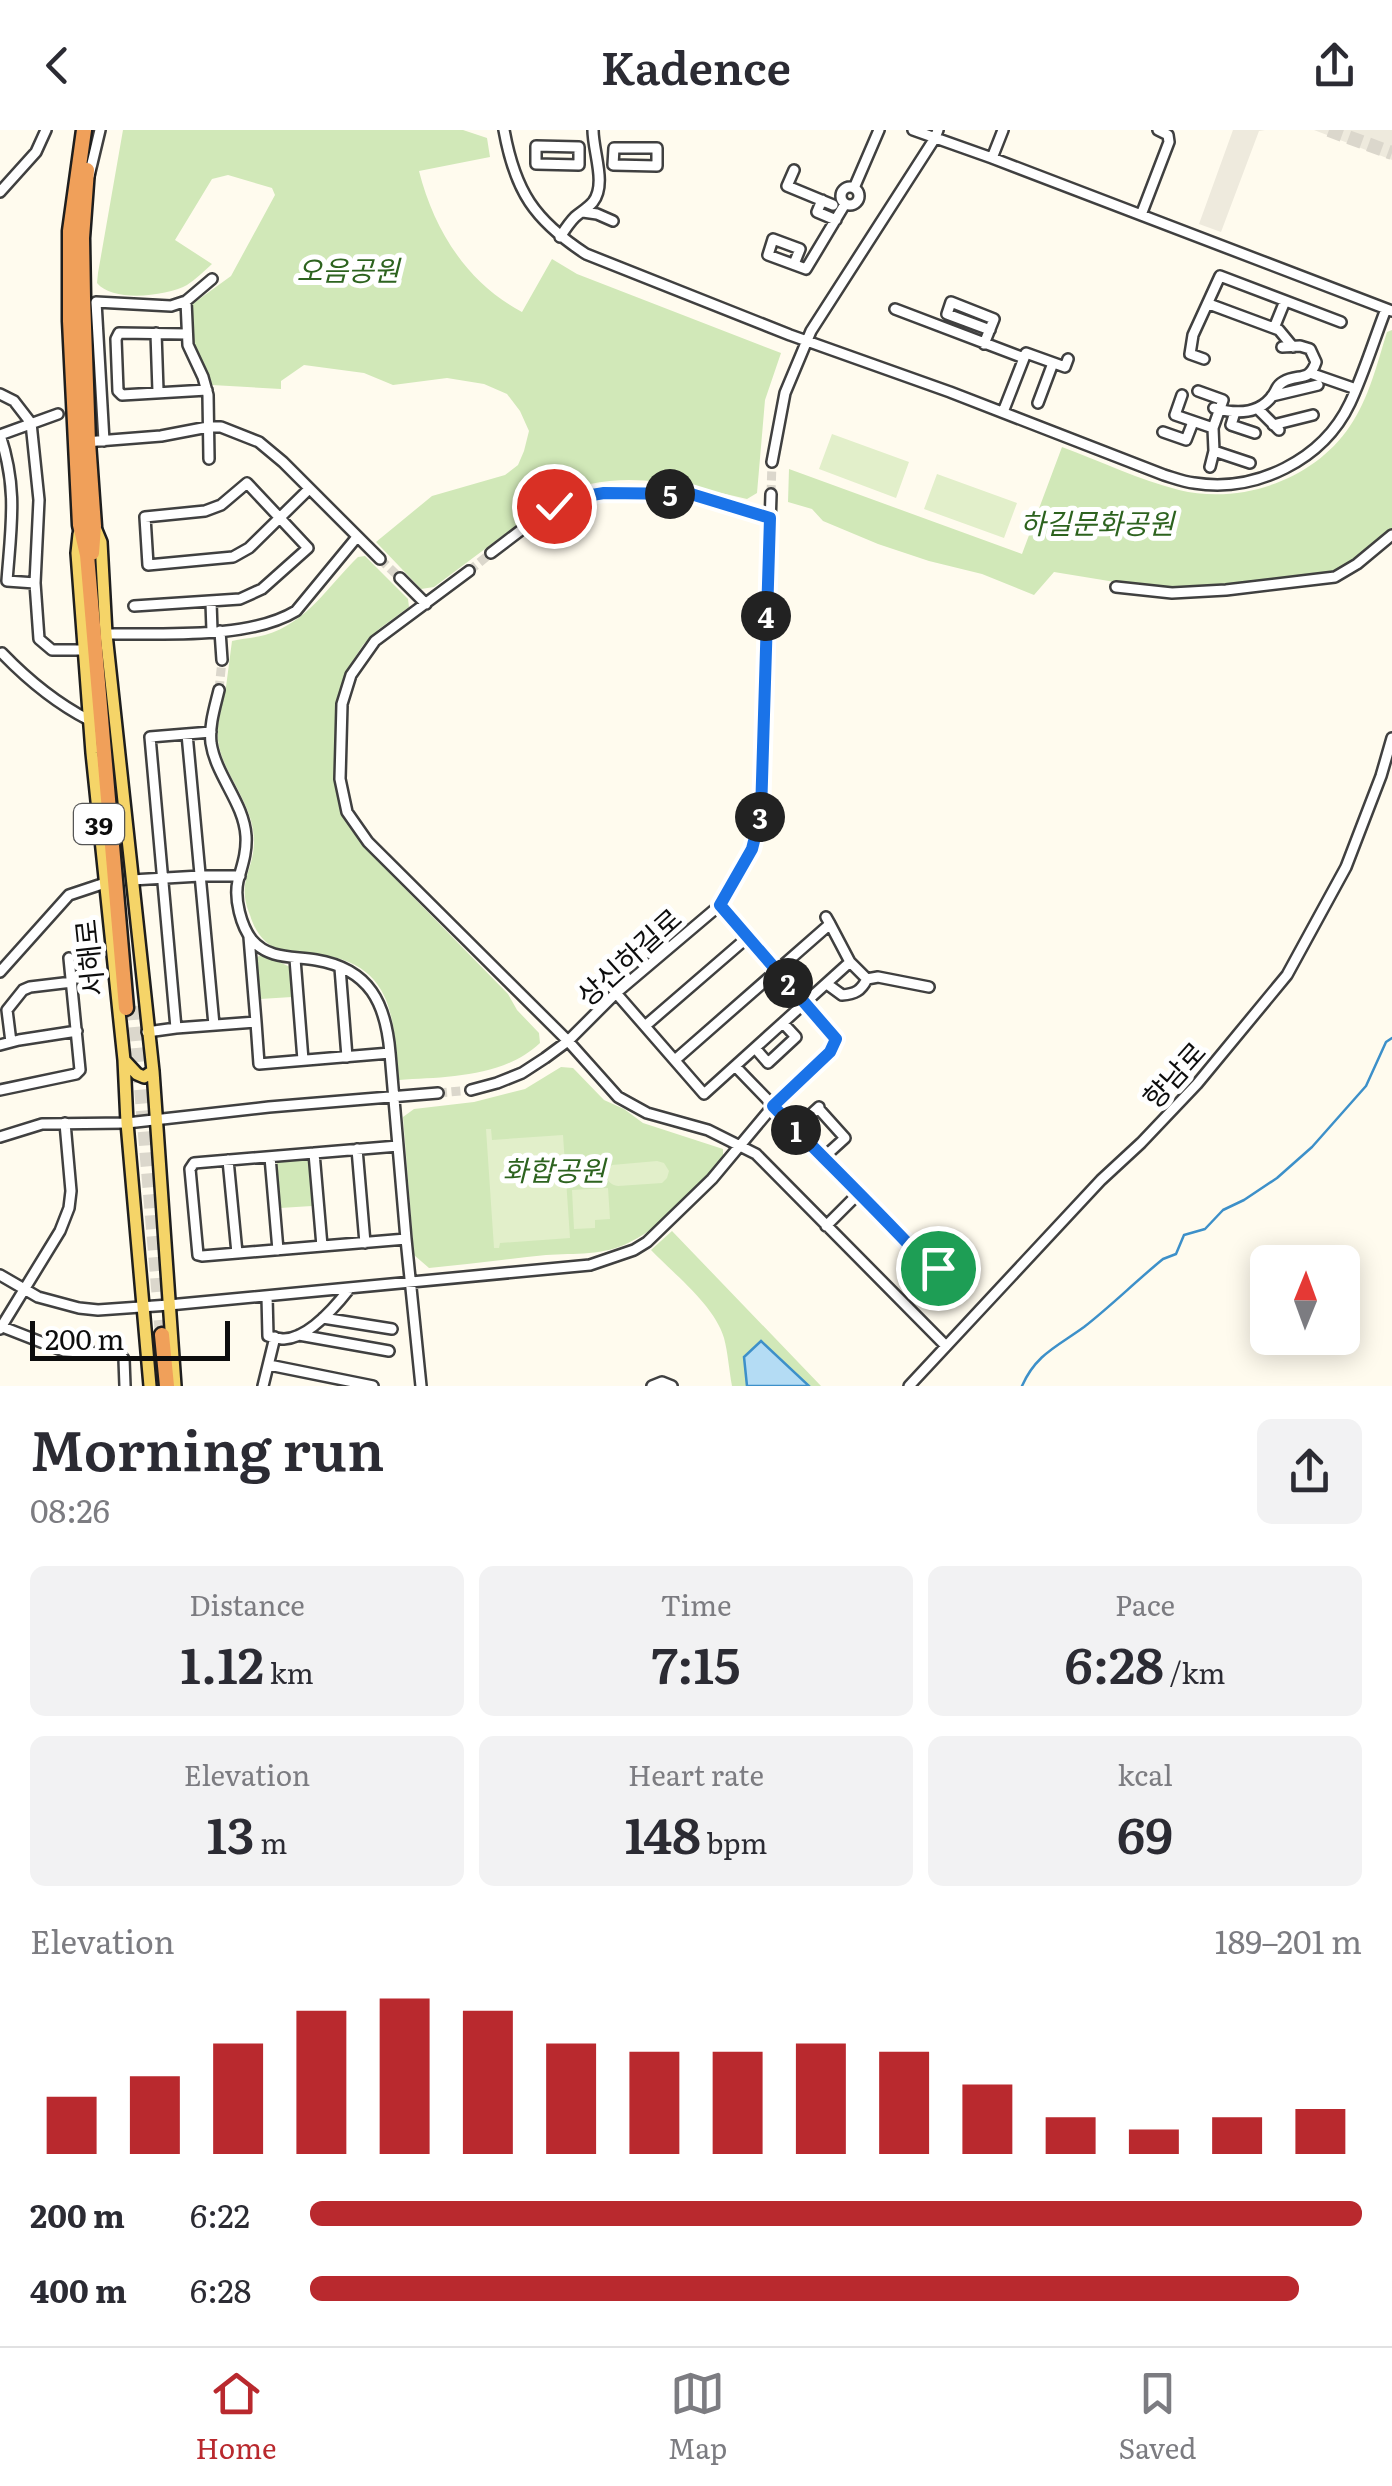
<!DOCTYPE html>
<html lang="en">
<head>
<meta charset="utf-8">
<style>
  :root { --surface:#fff; --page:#f2f2f3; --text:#2b2b33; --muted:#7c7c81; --line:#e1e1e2; --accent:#b9292e }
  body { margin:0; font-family:Literata,"Noto Sans KR",serif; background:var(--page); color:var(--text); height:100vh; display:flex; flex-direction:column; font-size:38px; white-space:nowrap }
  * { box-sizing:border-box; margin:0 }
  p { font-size:32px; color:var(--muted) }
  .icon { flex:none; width:55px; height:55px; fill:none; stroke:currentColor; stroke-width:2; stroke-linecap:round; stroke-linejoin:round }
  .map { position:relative; height:1256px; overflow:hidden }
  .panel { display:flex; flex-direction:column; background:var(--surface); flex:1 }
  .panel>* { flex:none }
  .needle { width:65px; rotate:1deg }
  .controls { position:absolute; left:1250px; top:1115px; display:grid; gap:20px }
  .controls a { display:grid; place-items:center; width:110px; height:110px; border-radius:15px; background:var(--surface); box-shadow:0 5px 25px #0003; font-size:50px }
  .scale { position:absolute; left:30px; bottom:25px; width:200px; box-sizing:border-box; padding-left:10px; border:5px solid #0d0d0d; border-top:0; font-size:28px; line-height:35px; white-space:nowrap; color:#0d0d0d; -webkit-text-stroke:8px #fff; paint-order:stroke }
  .pin { position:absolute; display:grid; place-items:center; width:85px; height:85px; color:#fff; margin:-42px; border:5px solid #fff; border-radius:50%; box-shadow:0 2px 10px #0007 }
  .km { position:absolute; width:50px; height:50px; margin:-25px; border-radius:50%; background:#222; color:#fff; font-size:28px; line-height:50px; text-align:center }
  .round { display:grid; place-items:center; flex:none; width:105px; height:105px; border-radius:15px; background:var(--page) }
  .summary { display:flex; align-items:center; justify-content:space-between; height:170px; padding:0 30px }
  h1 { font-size:55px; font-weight:600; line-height:75px }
  .figures { display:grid; grid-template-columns:repeat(3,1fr); gap:15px; height:170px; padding:10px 30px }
  .figures div { display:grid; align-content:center; border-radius:15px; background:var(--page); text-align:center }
  .figures b { font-size:50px; font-weight:600 }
  .figures small { font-size:28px; font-weight:400 }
  .figures p { font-size:28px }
  .chart { height:280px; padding:20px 30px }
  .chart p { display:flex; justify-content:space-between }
  .chart svg { width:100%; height:180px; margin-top:10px; stroke:var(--accent); stroke-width:6 }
  ul { padding:0 30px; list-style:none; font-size:32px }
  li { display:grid; grid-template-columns:160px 120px 1fr; align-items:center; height:75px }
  li i { height:25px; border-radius:12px; background:var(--accent) }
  header { display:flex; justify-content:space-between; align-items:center; height:130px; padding:0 30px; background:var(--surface); font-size:45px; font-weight:600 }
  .menu { display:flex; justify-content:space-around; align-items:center; height:140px; border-top:2px solid var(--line); background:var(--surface); font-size:28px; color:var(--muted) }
  .menu a { display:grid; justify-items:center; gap:5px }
  .menu .selected { color:var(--accent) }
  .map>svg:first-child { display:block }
  .green { fill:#d1e8b8 }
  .pitch { fill:#e2efca }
  .plaza { fill:#eeeadd }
  .water { fill:#b4dcf4; stroke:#3d90c9; stroke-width:2.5 }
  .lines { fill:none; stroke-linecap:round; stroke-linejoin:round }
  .stream { stroke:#3d90c9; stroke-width:2.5 }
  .minor-tunnel { stroke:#dbd7cc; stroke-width:9; stroke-dasharray:9 4.5; stroke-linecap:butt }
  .highway-tunnel { stroke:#dbd7cc; stroke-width:14; stroke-dasharray:14 7; stroke-linecap:butt }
  .minor-casing { stroke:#404040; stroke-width:14 }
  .major-casing { stroke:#1e1e1e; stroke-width:16 }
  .highway-casing { stroke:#1e1e1e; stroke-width:19 }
  .minor { stroke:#fff; stroke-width:9 }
  .major { stroke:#f5d468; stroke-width:11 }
  .highway { stroke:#f0a05a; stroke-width:14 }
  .route-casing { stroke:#fff; stroke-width:20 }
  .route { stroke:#1a73e8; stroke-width:12 }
  .labels { text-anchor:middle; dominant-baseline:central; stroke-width:10; stroke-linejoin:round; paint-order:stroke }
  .shield { fill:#fff; stroke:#565656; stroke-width:2.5 }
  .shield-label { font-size:25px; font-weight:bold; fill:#0d0d0d }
  .park-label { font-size:28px; font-style:italic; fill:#2d631f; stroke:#fff }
  .street-label { font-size:28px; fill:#0d0d0d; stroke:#fff }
</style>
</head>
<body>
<header><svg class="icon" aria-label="back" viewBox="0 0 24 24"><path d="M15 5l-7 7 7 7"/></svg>Kadence<svg class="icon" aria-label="share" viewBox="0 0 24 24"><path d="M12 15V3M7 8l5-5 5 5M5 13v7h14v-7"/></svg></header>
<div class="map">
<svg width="1392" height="1256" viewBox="0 0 1392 1256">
  <rect width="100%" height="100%" fill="#fffbee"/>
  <path class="green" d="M123 0H463L487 8 490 27 419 41C434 100 467 153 522 182L552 129 577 144 781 223 765 270 757 363 747 369C686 355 612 335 553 368L434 457 421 459 376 412 432 366 505 345 518 335 524 321 529 301 520 281 507 264 484 254 447 248 393 255 364 243 304 235 281 251V259L212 255 191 207V175L231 146 275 65 272 58 228 45 212 49 175 110 212 134C204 141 196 149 187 155 167 166 113 173 97 153L98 143Z
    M1392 200V399C1367 420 1348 439 1316 447L1164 460 1054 442 1034 465 982 444 929 431 878 414 823 391 812 379 788 372 789 339 1022 424 1062 317C1100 331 1139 350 1179 360 1241 375 1314 350 1350 296 1369 268 1377 234 1387 202Z
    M365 426 408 469 409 477 379 499 363 515 348 538 339 570 336 656 352 701 371 724 508 864 517 880 539 903 540 913C503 948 445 947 399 950 393 888 395 834 317 824 300 822 279 824 266 812 258 805 253 795 250 785 236 751 254 742 254 711 254 673 221 642 218 610 216 593 223 574 226 557 228 542 230 526 232 511 243 508 254 508 265 505 307 493 328 456 358 427Z
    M262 824 290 837 292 867 260 869 256 828Z
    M561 937 573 938 604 970 624 979 643 993 723 1019V1029C696 1059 667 1094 630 1112 604 1126 575 1123 546 1125 507 1129 468 1134 429 1138L414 1125 403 987 414 979 474 972 525 959Z
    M305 1028 309 1032 312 1076 280 1078 276 1035 279 1030Z
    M672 1101 821 1256H732C729 1240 728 1223 724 1208 715 1176 674 1144 651 1120Z"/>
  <path class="pitch" d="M832 304 909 332 896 368 819 339Z
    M937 344 1017 373 1004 408 924 379Z
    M486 999H491L492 1010 563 1005 570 1108 500 1113 499 1118H494Z
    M657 1031 664 1033 669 1041 667 1048 662 1053 618 1056C606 1054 603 1043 612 1035Z
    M608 1058 610 1089 595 1090V1098L574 1099 572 1060Z"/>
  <path class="plaza" d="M1233 0H1265L1259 1 1221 102 1199 94Z
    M1314 0H1392V30Z"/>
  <path class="water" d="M761 1211 809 1256H747L744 1227Z"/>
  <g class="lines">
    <path class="stream" d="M1022 1256C1036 1224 1058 1216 1084 1197 1111 1176 1136 1151 1163 1129L1176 1124 1184 1105 1205 1099 1223 1080 1244 1070 1277 1048 1312 1017 1366 956 1386 912 1392 908"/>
    <path class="minor-tunnel" d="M771 364 772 332
      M380 429 400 448
      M469 441 491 423
      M219 560 222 530
      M438 963 471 960"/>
    <path class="highway-tunnel" d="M1329 0 1392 23
      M134 876 162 1205"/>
    <g class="minor-casing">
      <path id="minor" d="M504 0C515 61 534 90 586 124L790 205 950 262 1164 345C1174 348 1184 352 1194 353 1256 363 1323 330 1350 273 1364 243 1374 210 1386 179
        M913 0 992 28 1392 181
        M536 16 579 17V35L536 34Z
        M614 18H657V36L613 35Z
        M992 28 1003 0
        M794 40 787 56 833 75
        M89 46 100 0
        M841 66a9 9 0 1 1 18 0a9 9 0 1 1-18 0Z
        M854 58 879 0
        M0 62 36 22 46 0
        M822 70 817 82 836 90
        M583 82 597 84 613 91
        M1141 85 1169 12 1168 5 1158 0
        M560 107C564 101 569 93 575 87 581 82 588 78 593 72 607 54 593 22 593 0
        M794 134 800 119 773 109 768 125 806 139 845 74
        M186 171 212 149
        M1209 174 1279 200 1293 217
        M895 179 1024 228
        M1274 198 1285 171
        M156 203 158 261
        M187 204 119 203 116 209 118 261 122 265 207 260
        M984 214 994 189 951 172 947 184 990 200
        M1204 229 1190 224 1193 205 1220 146 1341 192
        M1310 243 1356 259
        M1198 261 1223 270 1213 298 1214 321 1250 333
        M0 264 14 271 31 293 39 370 35 453 7 451C11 396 18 359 0 305
        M1182 265 1175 285 1213 298
        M1272 266 1318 255
        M1038 273 1053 233
        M1214 278C1235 284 1259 285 1273 265 1278 258 1276 256 1283 252 1298 243 1309 253 1316 232L1310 219 1300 216 1282 217
        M1258 279 1279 300
        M1003 282 1026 223 1065 237 1068 229
        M1235 282 1231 295 1255 303
        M1273 295 1313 285
        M1163 302 1186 310 1193 292
        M0 305 58 284
        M104 311 96 172 171 176 186 171 188 215 203 247 208 265 209 329
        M85 312 161 306 208 297H221L259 312 283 332 380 429
        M772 332 785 263 811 201 935 8 938 0
        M1210 337 1214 321
        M491 423 554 375 574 368 603 363 691 365 770 388
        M469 441 375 511 351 545 342 574 340 649 347 682 368 712 568 911 618 967 647 983 708 1000 756 1024 946 1216
        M400 448 426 474
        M35 453 39 509 52 520H83
        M1116 457 1172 463 1226 460 1335 447 1357 434 1392 405
        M211 472 212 501
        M134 476 240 469 262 459 308 418 247 353 221 375 205 381 145 387 148 435 233 427 249 418 309 359
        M220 501 222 530
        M106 504C162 503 248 510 296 481L357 407
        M2 523C28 550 56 573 89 590
        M219 560C215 577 209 595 211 613 216 646 244 673 246 706 247 723 242 736 238 751 234 769 241 796 252 810 269 830 294 826 316 830 370 839 386 874 390 923L259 934 256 892
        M211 602 150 607 176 898 256 892 249 807
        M187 604 214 895
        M132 750 200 746H240
        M295 829 303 930
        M340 838 347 927
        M0 842 69 765 105 753
        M867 849 878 847 929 857
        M827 854 842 865C855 864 861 861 867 849L850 832
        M616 863 704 964 850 832 830 794
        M645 896 748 807
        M147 902 176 898
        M11 912 7 880 23 860 30 857 72 852
        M0 915 19 910 77 901
        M755 918 768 933 796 907 783 893
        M390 923 406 1109 202 1126 198 1125 190 1039 194 1033 398 1016
        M675 930 830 794 826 787
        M735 936C799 1003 865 1067 928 1135
        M0 960 76 944 80 940 69 828
        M471 960 497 953 522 943 545 928 568 911 616 863 720 775 753 719 761 683 771 364
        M818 978 845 1008 823 1028
        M795 999 819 977
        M0 1007 42 994 127 993 269 977 438 963
        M357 1019 365 1113
        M314 1023 322 1116
        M270 1027 278 1120
        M228 1030 237 1123
        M826 1096 860 1062
        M406 1109 421 1256
        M926 1139a6 6 0 1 1 12 0a6 6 0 1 1-12 0Z
        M0 1145 38 1167 79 1178 98 1180 169 1175 590 1135 634 1120 647 1112 712 1049 773 976 830 922 836 911 835 905 720 775
        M267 1166 268 1206C273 1207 279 1209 284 1209 309 1208 336 1176 350 1158
        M323 1188 392 1199
        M0 1196 64 1221 120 1224 124 1229 125 1256
        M0 1199 60 1101 69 1078 71 1061 65 993
        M299 1205 389 1221
        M269 1235 373 1256
        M263 1256 275 1207
        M652 1256 662 1252 672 1256
        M909 1256 1101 1050 1141 1013 1197 954 1287 845 1346 737 1381 646 1392 608"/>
    </g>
    <g class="major-casing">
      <path id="major" d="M96 400 101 412 106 504 153 941 175 1256
        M79 404 77 423 92 623 124 930 127 993 150 1256
        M124 930 137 944 144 947 153 941"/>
    </g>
    <g class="highway-casing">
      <path id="highway" d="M84 0 70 101V191L80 395 87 425 126 878
        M87 40 82 108 83 167 88 312 94 396 92 423
        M162 1205 167 1256"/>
    </g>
    <use href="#minor" class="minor"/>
    <use href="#major" class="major"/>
    <use href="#highway" class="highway"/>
  </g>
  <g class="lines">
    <g class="route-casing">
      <path id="route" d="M554 376 574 368 604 363 691 364 770 388 761 683 752 719 720 775 836 909 830 922 773 976C824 1029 877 1080 928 1135L934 1134 938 1138"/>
    </g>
    <use href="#route" class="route"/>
  </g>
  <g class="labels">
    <rect class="shield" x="74" y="674" width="50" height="40" rx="8"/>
    <g class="shield-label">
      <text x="99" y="694">39</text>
    </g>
    <g class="park-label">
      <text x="348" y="139">오음공원</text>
      <text x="1097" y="392">하길문화공원</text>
      <text x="554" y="1039">화합공원</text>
    </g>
    <g class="street-label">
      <text transform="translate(628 826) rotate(-42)">상신하길로</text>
      <text transform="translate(88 828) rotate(-96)">서해로</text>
      <text transform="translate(1173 944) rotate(-48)">향남로</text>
    </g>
  </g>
</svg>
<div class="controls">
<a><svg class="needle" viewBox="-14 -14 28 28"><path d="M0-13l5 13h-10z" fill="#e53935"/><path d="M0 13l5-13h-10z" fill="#7c7c81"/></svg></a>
</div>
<div class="scale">200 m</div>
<div class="pin" style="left:938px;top:1138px;background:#1e9e55"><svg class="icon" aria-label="arrive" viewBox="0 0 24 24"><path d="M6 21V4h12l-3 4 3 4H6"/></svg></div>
<div class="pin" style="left:554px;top:376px;background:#d93025"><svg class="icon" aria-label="check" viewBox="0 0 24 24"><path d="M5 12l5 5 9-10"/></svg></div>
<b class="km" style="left:796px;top:1000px">1</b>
<b class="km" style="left:788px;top:853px">2</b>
<b class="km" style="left:760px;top:687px">3</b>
<b class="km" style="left:766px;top:486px">4</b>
<b class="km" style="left:670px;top:364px">5</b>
</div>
<section class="panel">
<div class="summary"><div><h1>Morning run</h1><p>08:26</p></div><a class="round"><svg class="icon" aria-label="share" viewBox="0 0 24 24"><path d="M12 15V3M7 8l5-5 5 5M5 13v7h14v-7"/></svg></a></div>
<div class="figures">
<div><p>Distance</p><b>1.12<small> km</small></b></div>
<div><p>Time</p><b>7:15</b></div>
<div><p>Pace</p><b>6:28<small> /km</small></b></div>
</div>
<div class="figures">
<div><p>Elevation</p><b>13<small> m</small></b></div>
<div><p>Heart rate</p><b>148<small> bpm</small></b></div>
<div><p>kcal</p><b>69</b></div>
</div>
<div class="chart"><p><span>Elevation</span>189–201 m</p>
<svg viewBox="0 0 160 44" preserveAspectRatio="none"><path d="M5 44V30M15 44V25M25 44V17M35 44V9M45 44V6M55 44V9M65 44V17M75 44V19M85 44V19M95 44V17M105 44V19M115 44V27M125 44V35M135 44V38M145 44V35M155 44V33"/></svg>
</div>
<ul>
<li><b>200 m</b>6:22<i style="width:100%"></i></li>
<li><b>400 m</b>6:28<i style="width:94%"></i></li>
</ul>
</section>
<nav class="menu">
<a class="selected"><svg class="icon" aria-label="home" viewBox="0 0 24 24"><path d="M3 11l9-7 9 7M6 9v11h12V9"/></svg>Home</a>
<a><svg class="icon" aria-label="map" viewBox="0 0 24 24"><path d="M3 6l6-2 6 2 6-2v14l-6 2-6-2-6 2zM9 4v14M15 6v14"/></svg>Map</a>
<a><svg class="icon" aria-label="saved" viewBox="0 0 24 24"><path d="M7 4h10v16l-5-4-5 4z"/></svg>Saved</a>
</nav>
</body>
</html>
